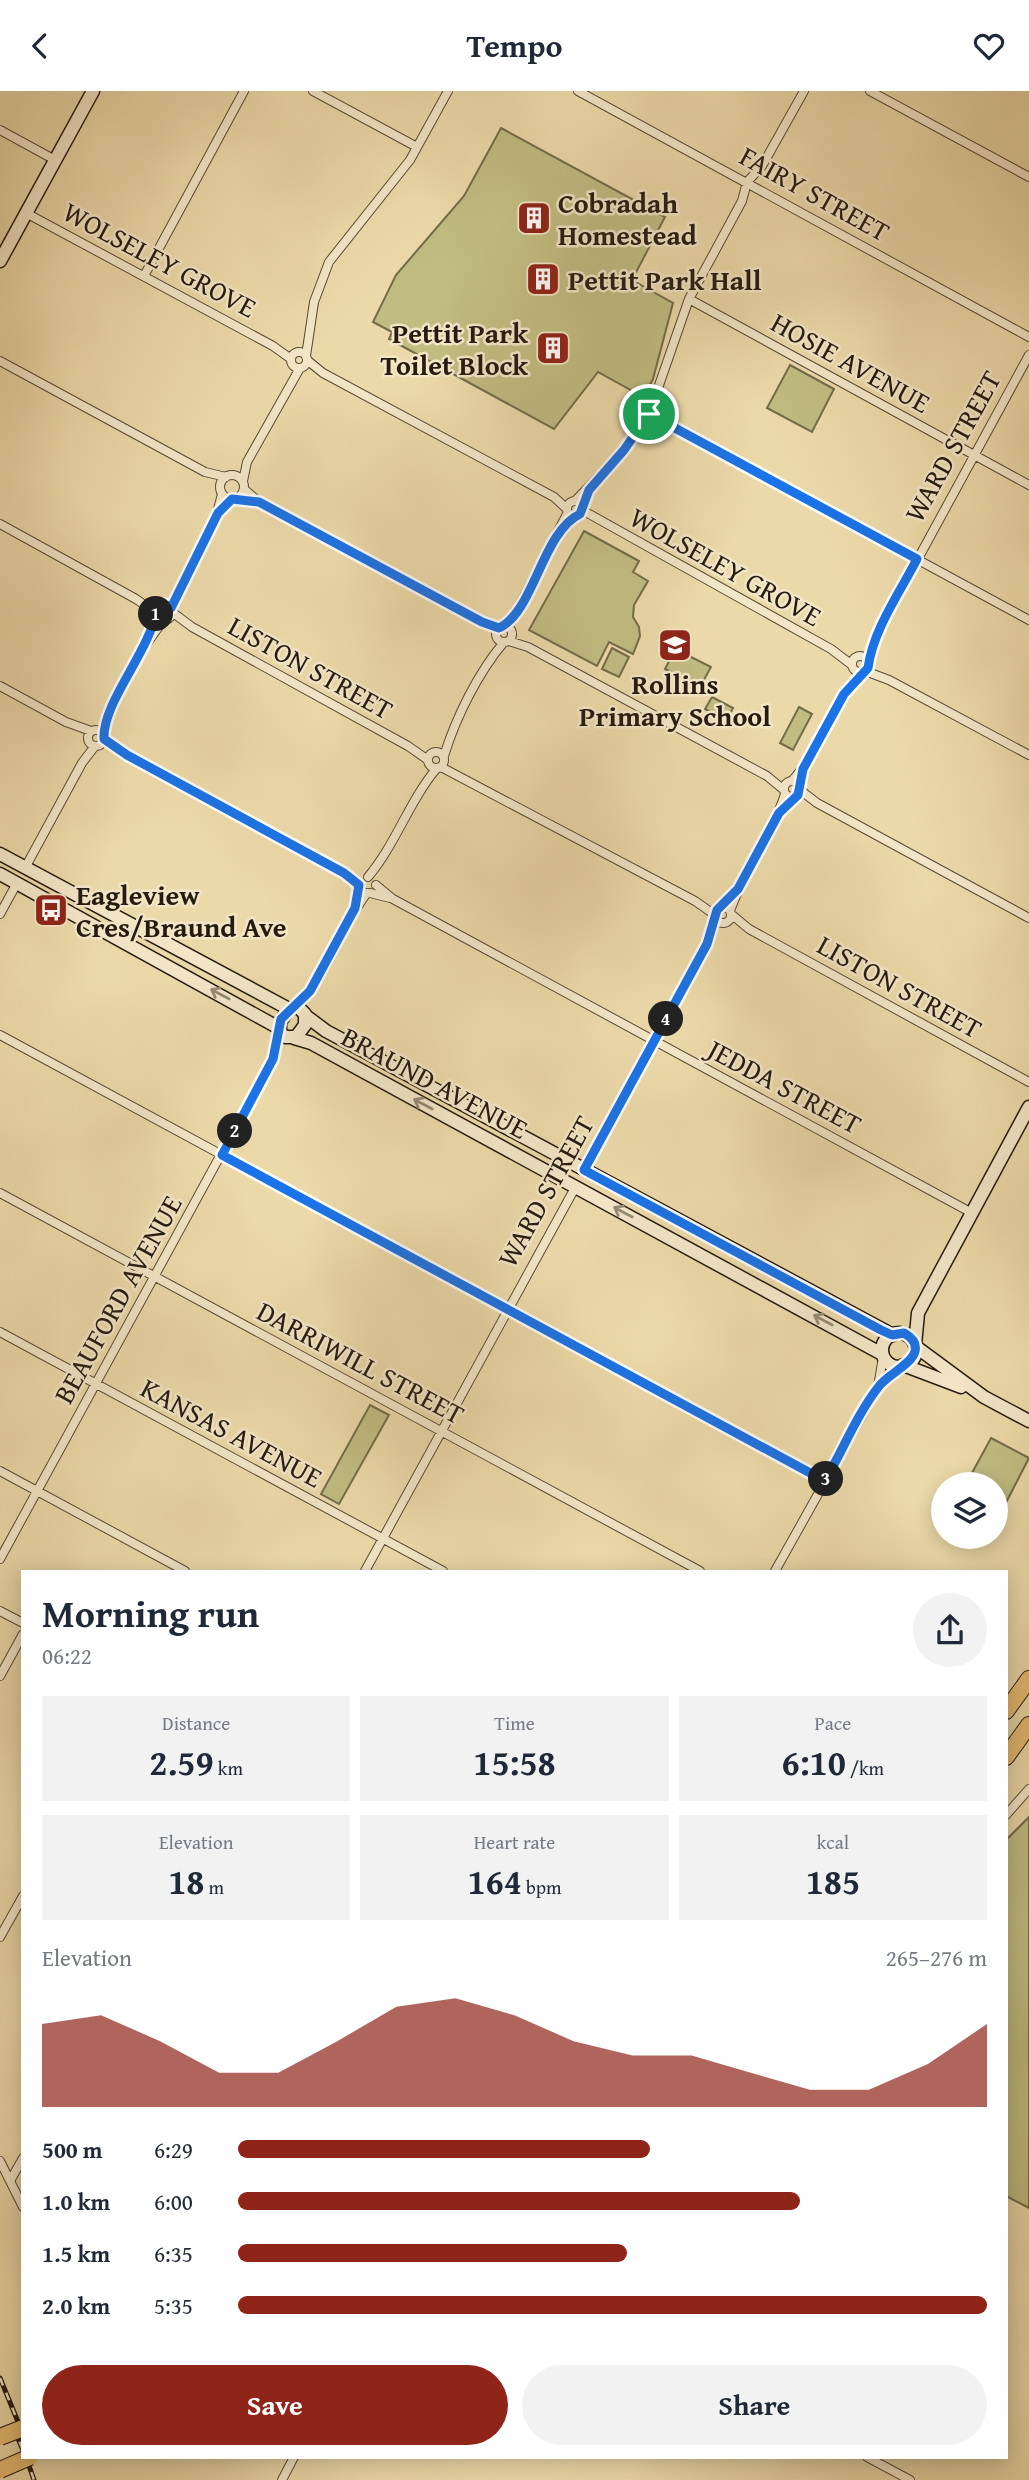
<!DOCTYPE html>
<html lang="en">
<head>
<meta charset="utf-8">
<style>
  :root { --surface:#fff; --page:#f2f2f3; --text:#1f2937; --muted:#747a83; --accent:#8f2418 }
  body { margin:0; font-family:"Gentium Book Plus",serif; background:var(--page); color:var(--text); height:100vh; display:flex; flex-direction:column; font-size:26px; white-space:nowrap }
  * { box-sizing:border-box; margin:0 }
  p { font-size:23px; color:var(--muted) }
  .icon { flex:none; width:38px; height:38px; fill:none; stroke:currentColor; stroke-width:2; stroke-linecap:round; stroke-linejoin:round }
  .map { position:relative; flex:1; overflow:hidden }
  .drawer { position:absolute; left:21px; top:1479px; width:987px; height:889px; display:flex; flex-direction:column; background:var(--surface); border-radius:0px; box-shadow:0 4px 18px #0003 }
  .drawer>* { flex:none }
  .buttons { position:absolute; left:931px; top:1381px; display:grid; gap:14px }
  .buttons a { display:grid; place-items:center; width:77px; height:77px; border-radius:50%; background:var(--surface); box-shadow:0 4px 18px #0003; font-size:35px }
  .pin { position:absolute; display:grid; place-items:center; width:60px; height:60px; color:#fff; margin:-30px; border:4px solid #fff; border-radius:50%; box-shadow:0 2px 7px #0007 }
  .km { position:absolute; width:35px; height:35px; margin:-18px; border-radius:50%; background:#222; color:#fff; font-size:19px; line-height:35px; text-align:center }
  .round { display:grid; place-items:center; flex:none; width:74px; height:74px; border-radius:37px; background:var(--page) }
  .overview { display:flex; align-items:center; justify-content:space-between; height:119px; padding:0 21px }
  h1 { font-size:38px; font-weight:700; line-height:52px }
  .figures { display:grid; grid-template-columns:repeat(3,1fr); gap:10px; height:119px; padding:7px 21px }
  .figures div { display:grid; align-content:center; border-radius:0px; background:var(--page); text-align:center }
  .figures b { font-size:35px; font-weight:700 }
  .figures small { font-size:19px; font-weight:400 }
  .figures p { font-size:19px }
  .chart { height:196px; padding:14px 21px }
  .chart p { display:flex; justify-content:space-between }
  .chart svg { width:100%; height:126px; margin-top:7px; fill:var(--accent); opacity:.7 }
  .action { display:flex; gap:14px; margin-top:auto; padding:14px 21px }
  .action a { flex:1; height:80px; border-radius:42px; background:var(--accent); color:#fff; font-size:28px; font-weight:700; line-height:80px; text-align:center }
  .action a+a { background:var(--page); color:var(--text) }
  ul { padding:0 21px; list-style:none; font-size:23px }
  li { display:grid; grid-template-columns:112px 84px 1fr; align-items:center; height:52px }
  li i { height:18px; border-radius:9px; background:var(--accent) }
  header { display:flex; justify-content:space-between; align-items:center; height:91px; padding:0 21px; background:var(--surface); font-size:32px; font-weight:700 }
  .map>svg:first-child { display:block }
  .green { fill:#c0bc82; stroke:#726c4a; stroke-width:2 }
  .lines { fill:none; stroke-linecap:round; stroke-linejoin:round }
  .street-casing { stroke:#574a37; stroke-width:10 }
  .secondary-casing { stroke:#251b11; stroke-width:15 }
  .highway-casing { stroke:#251b11; stroke-width:18 }
  .street { stroke:#f3e6c7; stroke-width:8 }
  .secondary { stroke:#f3e6c7; stroke-width:12 }
  .highway { stroke:#e6bc74; stroke-width:16 }
  .rail-casing { stroke:#251b11; stroke-width:5 }
  .rail { stroke:#f3e6c7; stroke-width:2.5; stroke-dasharray:8; stroke-linecap:butt }
  .highway-bridge-casing { stroke:#251b11; stroke-width:18; stroke-linecap:butt }
  .highway-bridge { stroke:#e6bc74; stroke-width:16 }
  .oneway { stroke:#968b75 }
  .route-casing { stroke:#fff; stroke-width:14 }
  .route { stroke:#1a73e8; stroke-width:9 }
  .labels { text-anchor:middle; dominant-baseline:central; stroke-width:5; stroke-linejoin:round; paint-order:stroke }
  .street-label { font-size:28px; fill:#251b11; stroke:#f3e6c7 }
  .poi-label { font-size:28px; font-weight:bold; fill:#251b11; stroke:#f3e6c7; text-anchor:start }
</style>
</head>
<body>
<header><svg class="icon" aria-label="back" viewBox="0 0 24 24"><path d="M15 5l-7 7 7 7"/></svg>Tempo<svg class="icon" aria-label="heart" viewBox="0 0 24 24"><path d="M12 20l-8-8c-3-5 5-10 8-4 3-6 11-1 8 4z"/></svg></header>
<div class="map">
<svg width="1029" height="2389" viewBox="0 0 1029 2389">
  <rect width="100%" height="100%" fill="#ecd9a9"/>
  <filter id="stains"><feTurbulence type="fractalNoise" baseFrequency=".00286" numOctaves="4"/><feColorMatrix values="0 0 0 0 .2 0 0 0 0 .09 0 0 0 0 .02 0 0 0 .5 -.17"/></filter>
  <radialGradient id="worn" r=".72"><stop offset=".6" stop-color="#630" stop-opacity="0"/><stop offset="1" stop-color="#630" stop-opacity=".3"/></radialGradient>
  <path class="green" d="M501 37 665 126 632 189 673 212 653 288 643 306 598 281 554 338 389 248 392 241 373 231 396 184 464 105Z
    M790 274 834 298 812 341 767 317Z
    M584 440 639 470 633 481 648 490 634 514 633 526 639 536 640 545 633 563 609 551 597 575 529 539Z
    M612 557 629 566 619 586 602 578Z
    M675 558 711 576 700 596 665 578Z
    M712 606 733 617 727 629 705 618Z
    M799 616 812 623 793 659 780 652Z
    M370 1314 389 1324 339 1413 321 1403Z
    M991 1347 1029 1367 996 1431V1393H966Z
    M1029 1726V2117L1006 2105V1749Z"/>
  <g class="lines">
    <g class="street-casing">
      <path id="street" d="M313 0 417 56
        M578 0 1029 246
        M870 0 1029 86
        M0 39 55 69
        M26 122 273 255 291 268
        M144 185 244 0
        M689 208 1029 394
        M291 269a8 8 0 1 1 16 0a8 8 0 1 1-16 0Z
        M306 265 314 211 329 171 410 69 448 0
        M307 269 323 282 554 406 567 418
        M0 270 205 381 226 386
        M649 323 1029 529
        M220 396a12 12 0 1 1 24 0a12 12 0 1 1-24 0Z
        M243 390 247 371 300 277
        M244 398 259 411 482 531 499 537
        M575 410 624 359 649 323 689 208 742 110 747 91 762 75 804 0
        M567 418a8 8 0 1 1 16 0a8 8 0 1 1-16 0Z
        M582 419 831 558 852 574
        M0 433 136 508 156 522
        M156 521a8 8 0 1 1 16 0a8 8 0 1 1-16 0Z
        M171 517 217 422 222 403
        M172 521 192 536 408 655 428 669
        M496 543a8 8 0 1 1 16 0a8 8 0 1 1-16 0Z
        M504 535 515 523 568 421
        M509 550 528 556 767 685 784 699
        M852 573a8 8 0 1 1 16 0a8 8 0 1 1-16 0Z
        M867 568 877 543 1029 264
        M865 580 889 589 1029 664
        M0 595 66 631 91 640
        M88 647a8 8 0 1 1 16 0a8 8 0 1 1-16 0Z
        M103 644C114 604 139 561 164 529
        M104 648 127 664 344 781 360 794
        M428 669a8 8 0 1 1 16 0a8 8 0 1 1-16 0Z
        M444 665C456 626 478 582 504 551
        M441 676 695 810 715 824
        M784 698a8 8 0 1 1 16 0a8 8 0 1 1-16 0Z
        M792 690C820 658 835 615 861 581
        M800 699 817 712 1029 827
        M25 777 82 672 95 655
        M368 786C396 753 409 710 437 677
        M376 794 393 808 972 1122
        M370 802 390 807
        M715 824a8 8 0 1 1 16 0a8 8 0 1 1-16 0Z
        M730 820C744 779 772 744 785 703
        M0 823 17 792
        M731 823 749 838 1029 991
        M294 915C323 896 343 832 367 802
        M0 944 825 1390
        M585 1079 707 853 716 827
        M0 1102 700 1480
        M0 1241 443 1480
        M878 1296 883 1266
        M0 1380 185 1480
        M0 1468 273 968 279 939
        M365 1480 576 1095
        M775 1480 878 1296 901 1275
        M0 1520 23 1532
        M0 1585 23 1543
        M1006 1724 1029 1698
        M0 1846 23 1805
        M0 2070 23 2116
        M10 2090 23 2067
        M867 2366 910 2389
        M282 2389 294 2366"/>
    </g>
    <g class="secondary-casing">
      <path id="secondary" d="M0 170 93 0
        M0 763 289 918
        M0 783 279 937
        M298 916 305 923V934L296 946H285L280 941V931L289 918Z
        M306 925 326 940 893 1244
        M294 947 311 952 882 1263
        M882 1259a17 17 0 1 1 34 0a17 17 0 1 1-34 0Z
        M915 1254 918 1222 1029 1016
        M915 1255 984 1306 1029 1330
        M903 1274 961 1296"/>
    </g>
    <g class="highway-casing">
      <path id="highway" d="M1006 1620 1029 1588
        M1006 1666 1029 1634"/>
    </g>
    <use href="#street" class="street"/>
    <use href="#secondary" class="secondary"/>
    <use href="#highway" class="highway"/>
    <g class="rail-casing">
      <path id="rail" d="M0 2287 23 2343
        M13 2336 23 2359
        M26 2366 34 2389"/>
    </g>
    <use href="#rail" class="rail"/>
    <g class="highway-bridge-casing">
      <path id="highway-bridge" d="M0 2346 23 2337
        M0 2379 30 2366"/>
    </g>
    <use href="#highway-bridge" class="highway-bridge"/>
  </g>
  <defs><path id="oneway-shaft" d="M-6 0H5M1.5-3L5.5 0L1.5 3" fill="none" stroke-width="1.6" stroke-linecap="round" stroke-linejoin="round" transform="scale(1.75)"/></defs>
  <g class="oneway">
    <use href="#oneway-shaft" transform="translate(220 903) rotate(-152)"/>
    <use href="#oneway-shaft" transform="translate(423 1013) rotate(-152)"/>
    <use href="#oneway-shaft" transform="translate(623 1121) rotate(-152)"/>
    <use href="#oneway-shaft" transform="translate(823 1229) rotate(-152)"/>
  </g>
  <g class="lines">
    <g class="route-casing">
      <path id="route" d="M649 323 917 468C899 503 873 539 868 577L844 603 803 678 798 704 779 722 738 798 717 819 707 853 584 1079 881 1239 892 1244 904 1242C911 1246 917 1252 915 1260 913 1272 889 1283 880 1294 858 1321 843 1359 825 1390L222 1064 273 968 281 928 310 900 355 817 359 794 344 782 127 664 104 648C102 611 151 560 157 517L164 513 171 517 218 422 232 408 259 411 482 531 499 537C534 521 542 441 580 423L589 399 624 359Z"/>
    </g>
    <use href="#route" class="route"/>
  </g>
  <defs>
    <g id="building-square" transform="scale(1.75)"><rect x="-9" y="-9" width="18" height="18" rx="4" fill="#8f2418" stroke="#f3e6c7"/><path d="M-4-6H4V6H1V3H-1V6H-4ZM-2.5-4.3h1.7v1.8h-1.7ZM.8-4.3h1.7v1.8H.8ZM-2.5-1h1.7V.8h-1.7ZM.8-1h1.7V.8H.8Z" fill="#fff"/></g>
    <g id="school-square" transform="scale(1.75)"><rect x="-9" y="-9" width="18" height="18" rx="4" fill="#8f2418" stroke="#f3e6c7"/><path d="M0-5L7-2L0 1L-7-2ZM-4 1L0 2.5L4 1V4Q0 6-4 4Z" fill="#fff"/></g>
    <g id="bus-square" transform="scale(1.75)"><rect x="-9" y="-9" width="18" height="18" rx="4" fill="#8f2418" stroke="#f3e6c7"/><path d="M-5-6H5V4H4V6H2V4H-2V6H-4V4H-5ZM-3.5-4V0h7V-4ZM-3.5 1.2v1.5H-2V1.2ZM2 1.2v1.5H3.5V1.2Z" fill="#fff"/></g>
  </defs>
  <g fill-rule="evenodd">
    <use href="#building-square" x="534" y="127"/>
    <use href="#building-square" x="543" y="188"/>
    <use href="#building-square" x="553" y="257"/>
    <use href="#school-square" x="675" y="554"/>
    <use href="#bus-square" x="51" y="819"/>
  </g>
  <g class="labels">
    <g class="street-label">
      <text transform="translate(815 102) rotate(29)">FAIRY STREET</text>
      <text transform="translate(160 168) rotate(28)">WOLSELEY GROVE</text>
      <text transform="translate(851 271) rotate(29)">HOSIE AVENUE</text>
      <text transform="translate(952 355) rotate(-61)">WARD STREET</text>
      <text transform="translate(726 475) rotate(29)">WOLSELEY GROVE</text>
      <text transform="translate(311 576) rotate(29)">LISTON STREET</text>
      <text transform="translate(900 895) rotate(29)">LISTON STREET</text>
      <text transform="translate(435 991) rotate(28)">BRAUND AVENUE</text>
      <text transform="translate(785 995) rotate(28)">JEDDA STREET</text>
      <text transform="translate(545 1100) rotate(-61)">WARD STREET</text>
      <text transform="translate(117 1208) rotate(-61)">BEAUFORD AVENUE</text>
      <text transform="translate(361 1271) rotate(28)">DARRIWILL STREET</text>
      <text transform="translate(232 1341) rotate(28)">KANSAS AVENUE</text>
    </g>
    <g class="poi-label">
      <text x="558" y="111">Cobradah<tspan x="558" dy="32">Homestead</tspan></text>
      <text x="568" y="188">Pettit Park Hall</text>
      <text x="528" y="241" text-anchor="end">Pettit Park<tspan x="528" dy="32">Toilet Block</tspan></text>
      <text x="675" y="592" text-anchor="middle">Rollins<tspan x="675" dy="32">Primary School</tspan></text>
      <text x="76" y="803">Eagleview<tspan x="76" dy="32">Cres/Braund Ave</tspan></text>
    </g>
  </g>
  <rect width="100%" height="100%" filter="url(#stains)"/>
  <rect width="100%" height="100%" fill="url(#worn)"/>
</svg>
<div class="buttons">
<a><svg class="icon" aria-label="layers" viewBox="0 0 24 24"><path d="M12 4l9 5-9 5-9-5zM3 14l9 5 9-5"/></svg></a>
</div>
<div class="pin" style="left:649px;top:323px;background:#1e9e55"><svg class="icon" aria-label="arrive" viewBox="0 0 24 24"><path d="M6 21V4h12l-3 4 3 4H6"/></svg></div>
<b class="km" style="left:156px;top:523px">1</b>
<b class="km" style="left:235px;top:1040px">2</b>
<b class="km" style="left:826px;top:1388px">3</b>
<b class="km" style="left:666px;top:928px">4</b>
<section class="drawer">
<div class="overview"><div><h1>Morning run</h1><p>06:22</p></div><a class="round"><svg class="icon" aria-label="share" viewBox="0 0 24 24"><path d="M12 15V3M7 8l5-5 5 5M5 13v7h14v-7"/></svg></a></div>
<div class="figures">
<div><p>Distance</p><b>2.59<small> km</small></b></div>
<div><p>Time</p><b>15:58</b></div>
<div><p>Pace</p><b>6:10<small> /km</small></b></div>
</div>
<div class="figures">
<div><p>Elevation</p><b>18<small> m</small></b></div>
<div><p>Heart rate</p><b>164<small> bpm</small></b></div>
<div><p>kcal</p><b>185</b></div>
</div>
<div class="chart"><p><span>Elevation</span>265–276 m</p>
<svg viewBox="0 0 160 44" preserveAspectRatio="none"><path d="M0 44V15L10 12L20 21L30 32L40 32L50 21L60 9L70 6L80 12L90 21L100 26L110 26L120 32L130 38L140 38L150 29L160 15V44z"/></svg>
</div>
<ul>
<li><b>500 m</b>6:29<i style="width:55%"></i></li>
<li><b>1.0 km</b>6:00<i style="width:75%"></i></li>
<li><b>1.5 km</b>6:35<i style="width:52%"></i></li>
<li><b>2.0 km</b>5:35<i style="width:100%"></i></li>
</ul>
<div class="action"><a>Save</a><a>Share</a></div>
</section>
</div>
</body>
</html>
